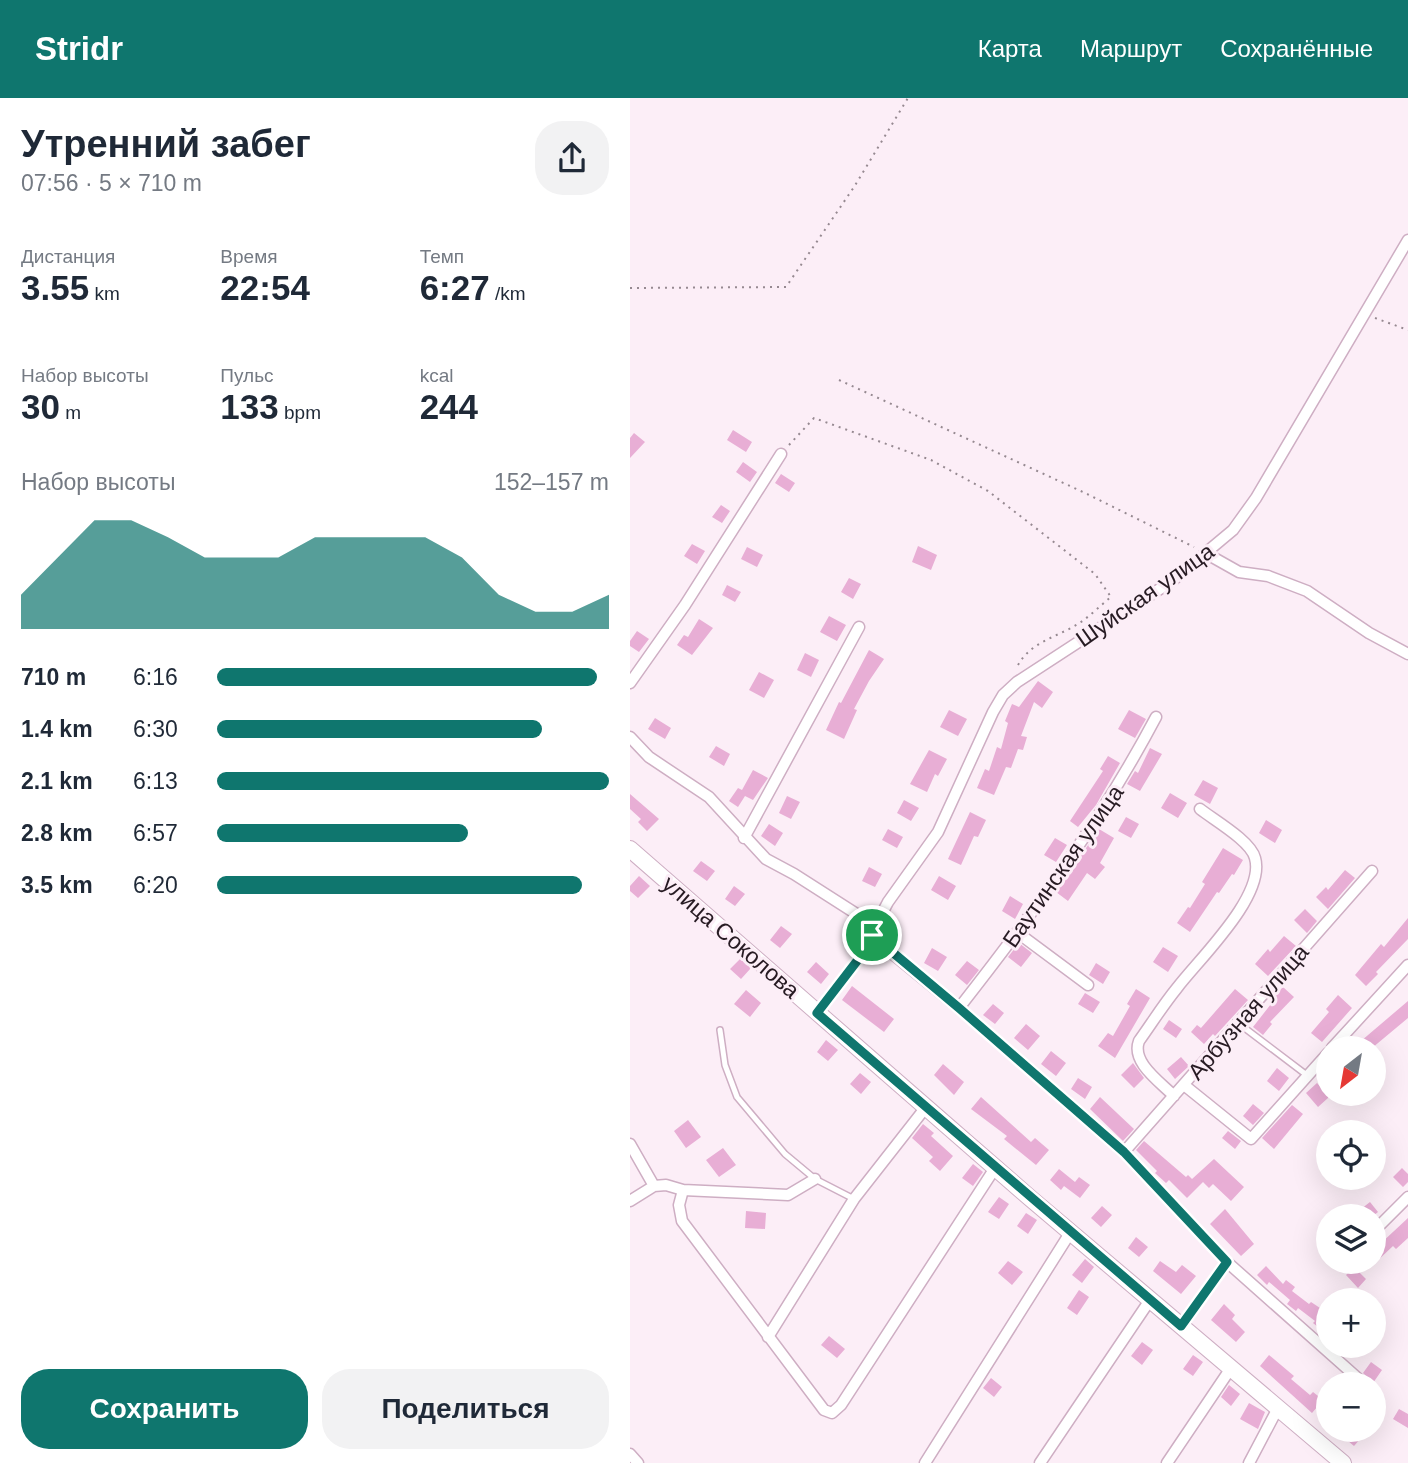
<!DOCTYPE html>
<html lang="ru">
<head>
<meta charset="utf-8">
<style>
  :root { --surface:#fff; --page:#f2f2f3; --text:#1f2937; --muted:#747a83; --accent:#0f766e }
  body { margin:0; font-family:Arial,sans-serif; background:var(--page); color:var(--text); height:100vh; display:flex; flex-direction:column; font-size:26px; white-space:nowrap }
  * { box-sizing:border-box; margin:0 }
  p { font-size:23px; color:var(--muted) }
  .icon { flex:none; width:38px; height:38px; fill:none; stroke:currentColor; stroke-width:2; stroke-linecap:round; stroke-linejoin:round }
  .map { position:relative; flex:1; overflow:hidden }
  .details { display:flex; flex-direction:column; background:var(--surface); width:630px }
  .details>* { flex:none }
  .needle { width:46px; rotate:211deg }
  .buttons { position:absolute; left:686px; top:938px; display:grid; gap:14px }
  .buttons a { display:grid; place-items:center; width:70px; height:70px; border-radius:50%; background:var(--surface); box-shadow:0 7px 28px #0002; font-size:35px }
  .pin { position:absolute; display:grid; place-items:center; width:60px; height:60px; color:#fff; margin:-30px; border:4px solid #fff; border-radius:50%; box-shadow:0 2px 7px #0007 }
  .round { display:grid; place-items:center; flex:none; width:74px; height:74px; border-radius:28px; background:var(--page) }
  .head { display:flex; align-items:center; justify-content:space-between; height:119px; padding:0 21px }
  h1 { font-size:38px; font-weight:700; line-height:52px }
  .figures { display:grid; grid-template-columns:repeat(3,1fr); gap:10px; height:119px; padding:7px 21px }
  .figures div { display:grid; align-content:center }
  .figures b { font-size:35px; font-weight:700 }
  .figures small { font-size:19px; font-weight:400 }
  .figures p { font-size:19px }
  .chart { height:196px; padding:14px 21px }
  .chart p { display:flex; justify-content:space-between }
  .chart svg { width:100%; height:126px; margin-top:7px; fill:var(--accent); opacity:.7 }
  .button { display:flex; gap:14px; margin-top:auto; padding:14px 21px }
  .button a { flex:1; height:80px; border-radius:28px; background:var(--accent); color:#fff; font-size:28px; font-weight:700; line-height:80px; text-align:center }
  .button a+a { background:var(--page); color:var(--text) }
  ul { padding:0 21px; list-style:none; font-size:23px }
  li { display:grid; grid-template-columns:112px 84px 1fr; align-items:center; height:52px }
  li i { height:18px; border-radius:9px; background:var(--accent) }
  header { display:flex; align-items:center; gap:42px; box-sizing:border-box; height:98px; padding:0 35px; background:var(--accent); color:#fff }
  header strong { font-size:33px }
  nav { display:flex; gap:38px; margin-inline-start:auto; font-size:24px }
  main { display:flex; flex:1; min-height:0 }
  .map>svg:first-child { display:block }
  .building { fill:#e8aed5 }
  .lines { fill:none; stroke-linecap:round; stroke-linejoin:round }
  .service-casing { stroke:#ceaec3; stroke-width:8 }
  .minor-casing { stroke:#ceaec3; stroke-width:13 }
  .secondary-casing { stroke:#ceaec3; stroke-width:18 }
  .path { stroke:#968991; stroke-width:2; stroke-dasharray:2 5; stroke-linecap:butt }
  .service { stroke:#fff; stroke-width:5 }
  .minor { stroke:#fff; stroke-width:10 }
  .secondary { stroke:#fff; stroke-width:16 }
  .route-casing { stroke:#fff; stroke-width:14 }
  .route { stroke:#0f766e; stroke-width:9 }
  .labels { text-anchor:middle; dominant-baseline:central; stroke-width:6; stroke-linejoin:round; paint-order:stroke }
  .street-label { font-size:23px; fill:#271b23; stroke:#fceef7 }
</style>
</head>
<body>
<header>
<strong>Stridr</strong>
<nav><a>Карта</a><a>Маршрут</a><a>Сохранённые</a></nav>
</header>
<main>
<section class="details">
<div class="head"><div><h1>Утренний забег</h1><p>07:56 · 5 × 710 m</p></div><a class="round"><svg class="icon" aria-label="share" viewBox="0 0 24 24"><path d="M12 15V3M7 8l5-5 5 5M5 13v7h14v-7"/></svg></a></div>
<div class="figures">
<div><p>Дистанция</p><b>3.55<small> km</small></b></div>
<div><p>Время</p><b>22:54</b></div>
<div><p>Темп</p><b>6:27<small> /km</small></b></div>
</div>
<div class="figures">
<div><p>Набор высоты</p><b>30<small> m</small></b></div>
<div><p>Пульс</p><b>133<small> bpm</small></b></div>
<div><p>kcal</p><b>244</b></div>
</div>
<div class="chart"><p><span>Набор высоты</span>152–157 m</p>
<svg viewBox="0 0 160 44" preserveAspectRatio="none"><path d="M0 44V32L10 19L20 6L30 6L40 12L50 19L60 19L70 19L80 12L90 12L100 12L110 12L120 19L130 32L140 38L150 38L160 32V44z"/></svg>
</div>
<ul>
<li><b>710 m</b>6:16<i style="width:97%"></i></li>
<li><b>1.4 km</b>6:30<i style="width:83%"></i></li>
<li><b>2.1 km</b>6:13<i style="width:100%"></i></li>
<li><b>2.8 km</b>6:57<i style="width:64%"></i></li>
<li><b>3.5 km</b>6:20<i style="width:93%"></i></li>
</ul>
<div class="button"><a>Сохранить</a><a>Поделиться</a></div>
</section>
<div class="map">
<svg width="778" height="1365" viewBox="0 0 778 1365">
  <rect width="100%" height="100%" fill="#fceef7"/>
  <path class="building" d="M103 332 122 344 116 354 97 342Z
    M4 335 15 344 0 360V340Z
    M113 364 127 374 120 384 106 374Z
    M151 376 165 385 159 394 145 385Z
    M91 407 100 413 92 425 82 419Z
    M62 446 75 453 67 466 54 458Z
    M288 448 307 457 301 472 282 464Z
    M117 449 133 457 127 469 111 461Z
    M219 480 231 486 223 501 211 494Z
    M97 487 111 494 105 504 92 497Z
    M199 518 216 527 207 543 190 534Z
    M69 521 83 530 62 557 47 547 54 537 58 539Z
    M7 533 19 541 9 554 0 548V543Z
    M239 552 254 561 239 583 224 611 227 612 214 641 196 632 209 604 211 605Z
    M175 555 189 562 181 579 167 572Z
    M129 574 144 582 134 600 119 592Z
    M408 583 423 594 412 610 404 604 391 638 397 639 393 652 388 651 381 670 376 669 364 697 347 690 355 671 359 673 367 649 371 651 378 625 375 623 382 606 389 609Z
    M319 612 337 621 328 638 310 629Z
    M499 612 516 621 505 640 488 631Z
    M25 620 41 630 35 641 18 631Z
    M86 648 100 656 94 668 79 659Z
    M520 650 532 656 510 693 497 686 505 673 508 675Z
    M299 652 317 661 308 678 305 676 297 694 280 686Z
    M478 658 490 665 466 707 448 729 440 723 473 673 470 671Z
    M123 672 138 680 123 702 115 698 108 709 99 703 108 690 112 692Z
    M573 682 588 690 580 706 564 697Z
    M540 695 557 705 548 720 531 710Z
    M0 696 29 721 17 733 8 724 11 721 0 711Z
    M157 698 170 704 161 721 149 715Z
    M274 702 289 710 281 723 267 715Z
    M340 714 356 722 348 739 344 738 331 767 318 761Z
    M496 719 509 726 501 740 488 733Z
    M636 722 652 732 645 745 629 735Z
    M139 726 153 735 145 748 131 738Z
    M258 731 273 739 267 750 252 742Z
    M469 731 484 740 470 765 475 769 465 781 457 775 438 803 426 794Z
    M425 740 437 747 426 764 414 757Z
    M593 750 613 762 604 777 602 776 589 795 587 794 560 834 547 825 558 809 560 810 575 786 572 784Z
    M71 763 85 773 77 783 63 773Z
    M239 769 252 776 245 789 232 783Z
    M715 772 725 780 698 811 686 799 696 789 698 792Z
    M9 778 20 788 8 800 0 793V788Z
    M309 778 326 788 318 802 301 792Z
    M104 788 115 796 105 808 95 801Z
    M380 798 393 806 385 821 372 813Z
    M675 811 687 823 677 835 664 822Z
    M778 820V841L746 874 748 876 736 888 725 877 751 846 754 849Z
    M151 828 162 836 150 850 140 842Z
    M654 838 666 848 638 878 625 866 638 851 640 854Z
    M389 845 402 855 391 869 378 859Z
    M533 849 548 858 538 874 523 864Z
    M302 850 317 859 308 873 294 865Z
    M110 861 121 870 111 881 100 871Z
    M337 863 349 872 337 887 325 877Z
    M186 864 199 876 191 886 177 874Z
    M466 865 480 874 473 886 459 877Z
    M222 888 264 921 254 934 212 902Z
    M653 889 664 899 640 924 642 926 633 937 623 929 641 906 639 904Z
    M506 891 520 900 485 960 468 948 478 935 483 938 500 908 497 906Z
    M605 891 618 902 585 938 583 936 574 946 561 934 567 927 571 930Z
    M116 892 131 905 120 919 104 906Z
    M455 895 470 904 463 915 448 906Z
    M708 897 722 910 692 944 681 935 699 914 696 911Z
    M778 903V920L742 950H738L731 943Z
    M363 906 374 915 365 926 353 917Z
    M539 922 552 931 546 940 533 931Z
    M396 926 410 938 398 952 384 940Z
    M196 942 208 952 198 963 187 954Z
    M421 953 436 965 426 978 411 966Z
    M551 959 559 968 545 981 537 971Z
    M503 965 514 980 504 990 491 977Z
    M313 966 334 984 324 997 304 977Z
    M647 970 659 980 649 993 637 983Z
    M230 975 241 984 231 996 220 986Z
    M448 980 462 989 455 1001 441 991Z
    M698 980V1000L688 1009 676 995 687 985 690 988Z
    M351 999 401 1044 405 1040 419 1052 406 1067 374 1041 377 1038 341 1011Z
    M470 999 504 1031 493 1043 460 1011Z
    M623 1006 634 1015 623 1027 613 1018Z
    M662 1007 673 1016 644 1051 632 1040Z
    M58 1022 71 1039 56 1050 44 1033Z
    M293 1026 304 1035 301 1038 323 1058 310 1073 299 1063 303 1059 282 1040Z
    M598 1033 611 1043 605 1051 592 1040Z
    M514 1043 556 1079 558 1077 562 1081 584 1061 614 1089 601 1103 583 1086 579 1090 573 1084 557 1100 539 1082 536 1085 525 1075 527 1073 506 1052Z
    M93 1050 106 1067 89 1079 76 1062Z
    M343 1066 353 1074 343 1088 332 1080Z
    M772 1070 778 1076V1084L773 1089 763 1079Z
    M429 1071 445 1084 449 1079 460 1087 450 1100 434 1088 431 1092 420 1082Z
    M369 1099 379 1106 369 1121 358 1114Z
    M740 1104 748 1114 743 1118H722Z
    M472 1108 482 1117 471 1129 461 1120Z
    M595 1111 624 1146 611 1158 580 1126Z
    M116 1113 136 1115 135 1131 115 1130Z
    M396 1115 407 1122 398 1136 387 1128Z
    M778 1120V1140L766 1151 763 1148 744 1166V1141L749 1147Z
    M506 1139 518 1149 509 1159 498 1150Z
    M455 1161 464 1169 452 1185 442 1177Z
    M378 1163 393 1174 382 1187 368 1175Z
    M530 1163 546 1174 552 1167 566 1178 551 1196 523 1173Z
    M636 1168 653 1186 656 1182 665 1189 662 1193 679 1206 681 1204 693 1212 698 1205V1229L694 1234 683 1225 685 1223 668 1210 666 1213 657 1206 660 1202 639 1184 637 1187 627 1177Z
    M724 1169 736 1181 728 1190 716 1177Z
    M449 1192 459 1199 447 1217 437 1210Z
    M594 1206 605 1217 602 1221 615 1234 606 1244 581 1222Z
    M199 1238 215 1251 207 1260 191 1247Z
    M512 1244 523 1252 512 1267 501 1258Z
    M563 1257 573 1264 563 1278 553 1271Z
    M639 1257 664 1278 661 1281 680 1297 683 1294 693 1302 682 1315 630 1268Z
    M741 1264 752 1272 743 1285 733 1275Z
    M361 1280 372 1289 364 1299 353 1290Z
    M599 1287 610 1296 601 1308 591 1299Z
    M619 1305 635 1314 628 1331 610 1321Z
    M769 1311 778 1316V1330L763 1321Z
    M705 1332H738L724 1348Z"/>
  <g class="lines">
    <g class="service-casing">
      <path id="service" d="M608 925 678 978
        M90 932 95 967 107 999 155 1056 185 1081 224 1101"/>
    </g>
    <g class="minor-casing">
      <path id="minor" d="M577 456 609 474 638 478 677 493 739 535 778 556
        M0 585 55 507 151 356
        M0 639 19 659 79 699 136 761 164 776 225 815 254 849 329 910 494 1054 597 1164 731 1283
        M114 740 229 529
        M388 835 458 887
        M329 910C402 817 471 723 526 619
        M187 915 227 863 258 804 308 734 363 614 373 597 387 584 542 483 603 432 626 400 778 142
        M702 950 778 867
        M554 987 621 1041 698 955
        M544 998C529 983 501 964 509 943 522 925 533 907 547 890 568 862 636 798 625 760 621 743 584 722 570 711
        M0 1046 24 1088
        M494 1054 742 773
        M53 1092 49 1107 52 1123 194 1312 202 1315 211 1307 365 1070
        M0 1103 24 1088 36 1087 53 1092 158 1097 185 1081
        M744 1133 778 1099
        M551 1228 597 1164
        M138 1239 224 1101 296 1009
        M0 1356 8 1365
        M295 1365 440 1135
        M410 1365 520 1202
        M537 1365 601 1270
        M619 1365 648 1310"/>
    </g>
    <g class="secondary-casing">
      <path id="secondary" d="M0 751 400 1100 713 1365"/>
    </g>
    <path class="path" d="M0 190 156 189 224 89 278 0
      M745 220 778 232
      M209 282 453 394 564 449
      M159 347 184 320 301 362 358 393 465 476 481 499C471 507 461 517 451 524 429 539 400 543 387 569"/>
    <use href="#service" class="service"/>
    <use href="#minor" class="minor"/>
    <use href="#secondary" class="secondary"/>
  </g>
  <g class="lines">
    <g class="route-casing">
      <path id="route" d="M242 837 329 910 494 1054 597 1164 551 1228 187 915 227 863Z"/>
    </g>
    <use href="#route" class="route"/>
  </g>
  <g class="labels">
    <g class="street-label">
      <text transform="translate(515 497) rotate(-35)">Шуйская улица</text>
      <text transform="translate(433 768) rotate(-55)">Баутинская улица</text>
      <text transform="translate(101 839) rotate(41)">улица Соколова</text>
      <text transform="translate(618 914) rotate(-49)">Арбузная улица</text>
    </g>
  </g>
</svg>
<div class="buttons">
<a><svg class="needle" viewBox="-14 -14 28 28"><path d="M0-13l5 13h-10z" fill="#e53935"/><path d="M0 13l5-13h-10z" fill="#747a83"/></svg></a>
<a><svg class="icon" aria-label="locate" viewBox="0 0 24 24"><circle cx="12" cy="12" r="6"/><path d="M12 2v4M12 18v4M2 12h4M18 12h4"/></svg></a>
<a><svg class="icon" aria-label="layers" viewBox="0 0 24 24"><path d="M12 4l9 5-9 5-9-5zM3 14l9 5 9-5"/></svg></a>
<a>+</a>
<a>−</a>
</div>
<div class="pin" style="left:242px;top:837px;background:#1e9e55"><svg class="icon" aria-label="arrive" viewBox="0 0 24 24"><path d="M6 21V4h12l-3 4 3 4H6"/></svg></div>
</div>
</main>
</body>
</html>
